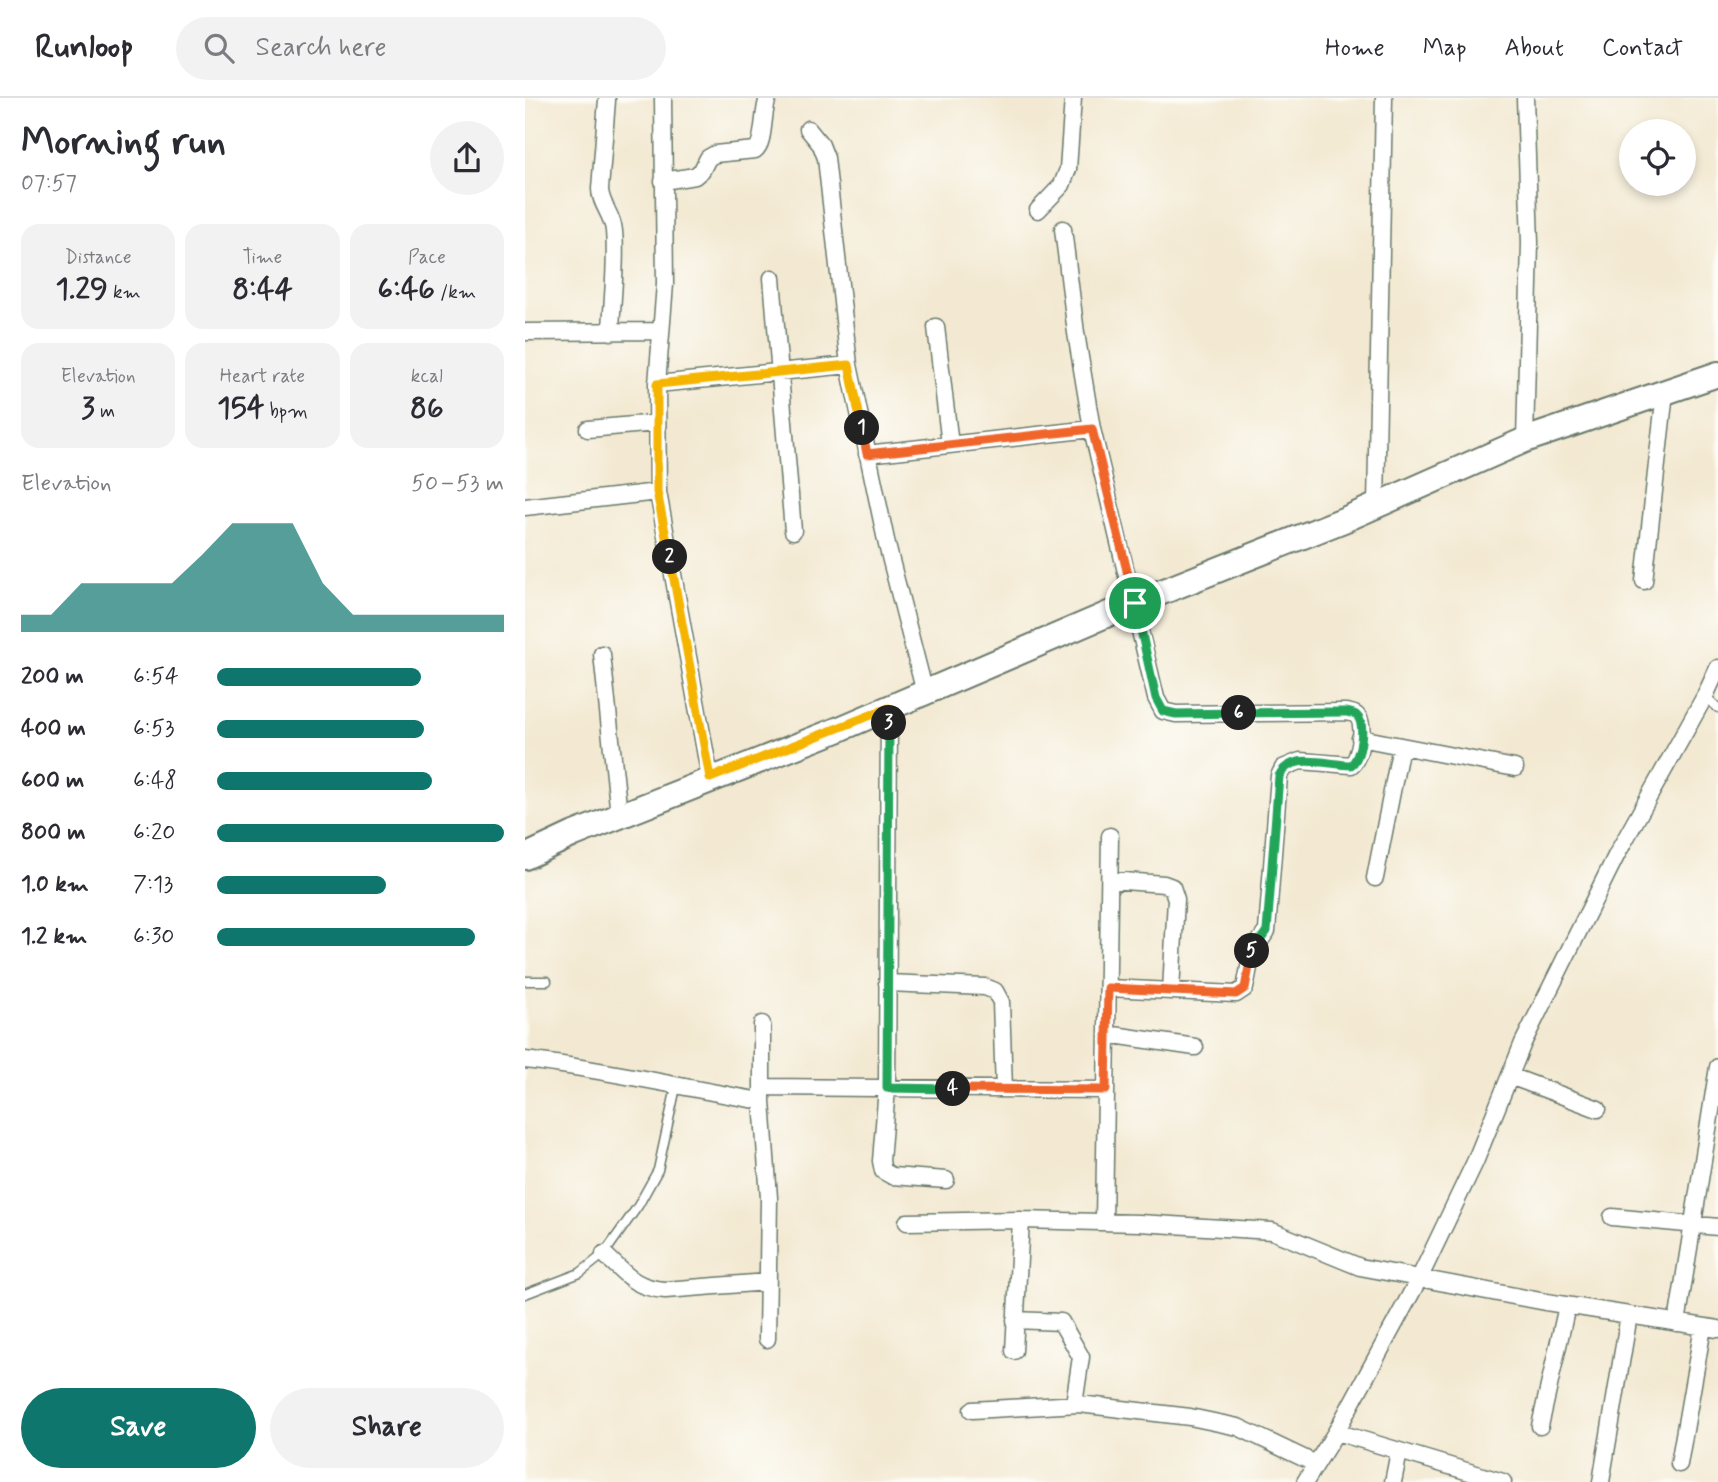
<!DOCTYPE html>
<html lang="en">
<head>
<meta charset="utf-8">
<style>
  :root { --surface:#fff; --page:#f2f2f3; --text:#2b2b33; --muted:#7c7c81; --line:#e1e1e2; --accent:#0f766e }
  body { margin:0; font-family:Mynerve,sans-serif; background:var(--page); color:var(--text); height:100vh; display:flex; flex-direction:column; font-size:26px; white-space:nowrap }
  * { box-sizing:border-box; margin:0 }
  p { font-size:23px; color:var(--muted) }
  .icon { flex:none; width:38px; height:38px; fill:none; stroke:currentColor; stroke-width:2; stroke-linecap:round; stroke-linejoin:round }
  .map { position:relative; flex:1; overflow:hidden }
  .panel { display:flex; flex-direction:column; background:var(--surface); width:525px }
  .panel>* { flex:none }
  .tools { position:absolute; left:1094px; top:21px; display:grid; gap:14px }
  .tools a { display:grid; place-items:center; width:77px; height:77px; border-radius:50%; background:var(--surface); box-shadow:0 4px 10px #0003; font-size:35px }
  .pin { position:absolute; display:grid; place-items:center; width:60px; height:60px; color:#fff; margin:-30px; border:4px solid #fff; border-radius:50%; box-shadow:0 2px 7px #0007 }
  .km { position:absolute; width:35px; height:35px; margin:-18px; border-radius:50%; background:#222; color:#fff; font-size:19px; line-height:35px; text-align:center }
  .round { display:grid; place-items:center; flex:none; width:74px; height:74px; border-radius:37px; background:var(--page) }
  .overview { display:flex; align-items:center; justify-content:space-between; height:119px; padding:0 21px }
  h1 { font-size:38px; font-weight:700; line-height:52px }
  .stats { display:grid; grid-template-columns:repeat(3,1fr); gap:10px; height:119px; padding:7px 21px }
  .stats div { display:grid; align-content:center; border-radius:18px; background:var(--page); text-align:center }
  .stats b { font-size:30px; font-weight:700 }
  .stats small { font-size:19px; font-weight:400 }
  .stats p { font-size:19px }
  .chart { height:196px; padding:14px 21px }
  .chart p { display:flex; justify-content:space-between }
  .chart svg { width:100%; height:126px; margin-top:7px; fill:var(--accent); opacity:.7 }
  .action { display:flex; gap:14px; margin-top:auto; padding:14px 21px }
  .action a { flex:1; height:80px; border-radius:42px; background:var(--accent); color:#fff; font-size:28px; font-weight:700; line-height:80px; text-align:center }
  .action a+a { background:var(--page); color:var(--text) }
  ul { padding:0 21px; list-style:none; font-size:23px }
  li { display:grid; grid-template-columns:112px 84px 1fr; align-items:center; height:52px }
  li i { height:18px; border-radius:9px; background:var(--accent) }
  header { display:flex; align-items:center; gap:42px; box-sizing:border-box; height:98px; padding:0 35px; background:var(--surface); border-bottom:2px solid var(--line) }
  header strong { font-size:33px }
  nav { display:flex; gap:38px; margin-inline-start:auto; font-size:24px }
  .search { width:490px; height:63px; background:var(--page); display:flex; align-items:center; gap:18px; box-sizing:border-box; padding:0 24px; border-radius:38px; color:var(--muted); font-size:26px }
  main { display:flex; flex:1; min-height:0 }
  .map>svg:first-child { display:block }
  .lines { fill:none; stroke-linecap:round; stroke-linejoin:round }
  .lane-casing { stroke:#69796b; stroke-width:11 }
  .street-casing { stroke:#69796b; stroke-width:19 }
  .primary-casing { stroke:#69796b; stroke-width:28 }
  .lane { stroke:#fff; stroke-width:8 }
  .street { stroke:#fff; stroke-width:16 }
  .primary { stroke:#fff; stroke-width:24 }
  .split-1-casing { stroke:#fff; stroke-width:14 }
  .split-2-casing { stroke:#fff; stroke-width:14 }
  .split-3-casing { stroke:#fff; stroke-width:14 }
  .split-4-casing { stroke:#fff; stroke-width:14 }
  .split-5-casing { stroke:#fff; stroke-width:14 }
  .split-6-casing { stroke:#fff; stroke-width:14 }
  .split-7-casing { stroke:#fff; stroke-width:14 }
  .split-1 { stroke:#f0652b; stroke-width:9 }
  .split-2 { stroke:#f5b400; stroke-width:9 }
  .split-3 { stroke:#f5b400; stroke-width:9 }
  .split-4 { stroke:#22a559; stroke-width:9 }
  .split-5 { stroke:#f0652b; stroke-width:9 }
  .split-6 { stroke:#22a559; stroke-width:9 }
  .split-7 { stroke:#22a559; stroke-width:9 }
</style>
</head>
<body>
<header>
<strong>Runloop</strong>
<div class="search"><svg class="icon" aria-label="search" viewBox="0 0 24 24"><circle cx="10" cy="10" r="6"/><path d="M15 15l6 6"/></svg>Search here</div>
<nav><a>Home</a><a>Map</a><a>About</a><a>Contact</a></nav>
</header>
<main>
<section class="panel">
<div class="overview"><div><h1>Morning run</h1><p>07:57</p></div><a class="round"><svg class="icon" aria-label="share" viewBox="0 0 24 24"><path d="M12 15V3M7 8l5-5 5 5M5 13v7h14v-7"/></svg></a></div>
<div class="stats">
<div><p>Distance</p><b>1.29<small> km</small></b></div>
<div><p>Time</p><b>8:44</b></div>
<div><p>Pace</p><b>6:46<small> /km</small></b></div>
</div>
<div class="stats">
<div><p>Elevation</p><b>3<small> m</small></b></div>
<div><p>Heart rate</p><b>154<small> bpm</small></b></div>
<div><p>kcal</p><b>86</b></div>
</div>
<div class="chart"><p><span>Elevation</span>50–53 m</p>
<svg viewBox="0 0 160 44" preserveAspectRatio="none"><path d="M0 44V38L10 38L20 27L30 27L40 27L50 27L60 17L70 6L80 6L90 6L100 27L110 38L120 38L130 38L140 38L150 38L160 38V44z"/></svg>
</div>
<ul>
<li><b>200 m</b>6:54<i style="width:71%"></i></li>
<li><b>400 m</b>6:53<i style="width:72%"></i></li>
<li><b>600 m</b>6:48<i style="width:75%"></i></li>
<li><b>800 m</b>6:20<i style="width:100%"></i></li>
<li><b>1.0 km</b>7:13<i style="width:59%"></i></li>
<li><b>1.2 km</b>6:30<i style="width:90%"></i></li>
</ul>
<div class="action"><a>Save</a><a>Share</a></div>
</section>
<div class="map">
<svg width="1193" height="1384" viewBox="0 0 1193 1384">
  <rect width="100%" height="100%" fill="#fdfcf7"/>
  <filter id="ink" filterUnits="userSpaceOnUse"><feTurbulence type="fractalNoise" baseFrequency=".0143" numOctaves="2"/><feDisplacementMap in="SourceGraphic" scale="14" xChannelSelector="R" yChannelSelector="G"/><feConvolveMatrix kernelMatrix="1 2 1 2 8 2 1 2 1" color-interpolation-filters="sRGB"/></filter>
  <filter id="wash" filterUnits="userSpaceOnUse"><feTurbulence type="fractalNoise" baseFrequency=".00686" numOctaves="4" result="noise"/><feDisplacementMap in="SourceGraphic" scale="28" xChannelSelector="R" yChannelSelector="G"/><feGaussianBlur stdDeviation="1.57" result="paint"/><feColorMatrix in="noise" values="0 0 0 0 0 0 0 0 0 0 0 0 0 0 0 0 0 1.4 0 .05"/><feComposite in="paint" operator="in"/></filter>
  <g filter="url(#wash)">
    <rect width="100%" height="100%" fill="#f3e9d2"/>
  </g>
  <g filter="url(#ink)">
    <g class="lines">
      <g class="lane-casing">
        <path id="lane" d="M1180 598 1193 610
          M0 883H22
          M0 1196 55 1175 79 1156 113 1108 133 1072 151 989"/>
      </g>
      <g class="street-casing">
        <path id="street" d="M138 0 140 186 132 286 133 394 185 680
          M82 2 75 91C75 106 88 117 89 133 92 166 87 201 86 234
          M283 31 296 47 301 60 324 267 362 447 400 595
          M138 83 170 78 177 72 183 60 190 56 230 52C240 45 237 15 243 0
          M513 112 537 87 543 71 548 0
          M538 131 551 235 567 331 631 600 638 613 651 616 821 614C825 615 830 615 832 618 841 626 835 661 826 667L775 663 758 670 754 678 742 833 727 854 720 890 711 896 583 890
          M247 180 268 433
          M411 229 425 347
          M0 234 136 233
          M132 286 324 267
          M63 331 132 325
          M1000 342 1005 145 1000 0
          M342 356 567 331
          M851 407 859 0
          M0 409 133 394
          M1119 483 1140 294
          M77 556 94 717
          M364 610 362 990 356 1063 358 1073 367 1078 421 1082
          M835 640 990 670
          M850 780 876 648
          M585 782 639 786 647 789 651 801 646 893
          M362 885 460 889 470 893 476 904 479 991
          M237 926V1003L244 1100 242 1241
          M582 936 670 949
          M0 962C80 971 158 990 237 1003
          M985 978 1073 1011
          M237 989 581 992
          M1087 1119 1193 1129
          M382 1124 496 1122 614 1125 747 1133 835 1169 1021 1204 1193 1231
          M579 1124 585 738
          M79 1156C101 1176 109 1190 140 1192L242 1184
          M490 1222 536 1224 556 1259 549 1306
          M1152 1225 1193 969
          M489 1253 496 1122
          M447 1312 554 1306 665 1319 713 1329 791 1366
          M1015 1328 1042 1208
          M811 1334 978 1384
          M1154 1366 1178 1229
          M780 1384 811 1334 895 1179 950 1064 998 945 1092 756 1180 598 1193 570
          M868 1384 874 1354
          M1076 1384 1104 1217"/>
      </g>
      <g class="primary-casing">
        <path id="primary" d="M0 759 49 736 317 630 609 505 821 421 1000 342 1193 276"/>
      </g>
      <use href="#lane" class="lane"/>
      <use href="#street" class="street"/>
      <use href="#primary" class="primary"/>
    </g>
  </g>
  <g class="lines" filter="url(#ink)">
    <g class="split-1-casing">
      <path id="split-1" d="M337 330 342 356 567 331 610 505"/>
    </g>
    <g class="split-2-casing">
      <path id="split-2" d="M145 459 132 394V286L324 267 337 330"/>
    </g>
    <g class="split-3-casing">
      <path id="split-3" d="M145 459 185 680 364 610V625"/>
    </g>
    <g class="split-4-casing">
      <path id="split-4" d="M364 625 362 990 428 991"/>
    </g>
    <g class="split-5-casing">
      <path id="split-5" d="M428 991 581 992 583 890 711 896 720 890 727 853"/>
    </g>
    <g class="split-6-casing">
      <path id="split-6" d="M714 615 821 614C825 615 830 615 832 618 841 626 836 660 826 667 802 667 767 653 754 678L742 833 727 853"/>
    </g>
    <g class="split-7-casing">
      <path id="split-7" d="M610 505 631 600 638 613 651 616 714 615"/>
    </g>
    <use href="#split-1" class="split-1"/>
    <use href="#split-2" class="split-2"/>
    <use href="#split-3" class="split-3"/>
    <use href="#split-4" class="split-4"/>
    <use href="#split-5" class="split-5"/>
    <use href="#split-6" class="split-6"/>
    <use href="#split-7" class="split-7"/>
  </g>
</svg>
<div class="tools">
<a><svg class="icon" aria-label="locate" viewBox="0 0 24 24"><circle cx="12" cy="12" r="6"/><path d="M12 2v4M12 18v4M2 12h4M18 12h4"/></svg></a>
</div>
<div class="pin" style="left:610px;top:505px;background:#1e9e55"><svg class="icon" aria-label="arrive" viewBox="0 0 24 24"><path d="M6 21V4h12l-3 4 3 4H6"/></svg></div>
<b class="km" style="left:337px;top:330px">1</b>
<b class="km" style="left:145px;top:459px">2</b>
<b class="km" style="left:364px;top:625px">3</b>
<b class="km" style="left:428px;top:991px">4</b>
<b class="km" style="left:727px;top:853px">5</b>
<b class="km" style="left:714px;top:615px">6</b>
</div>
</main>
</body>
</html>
